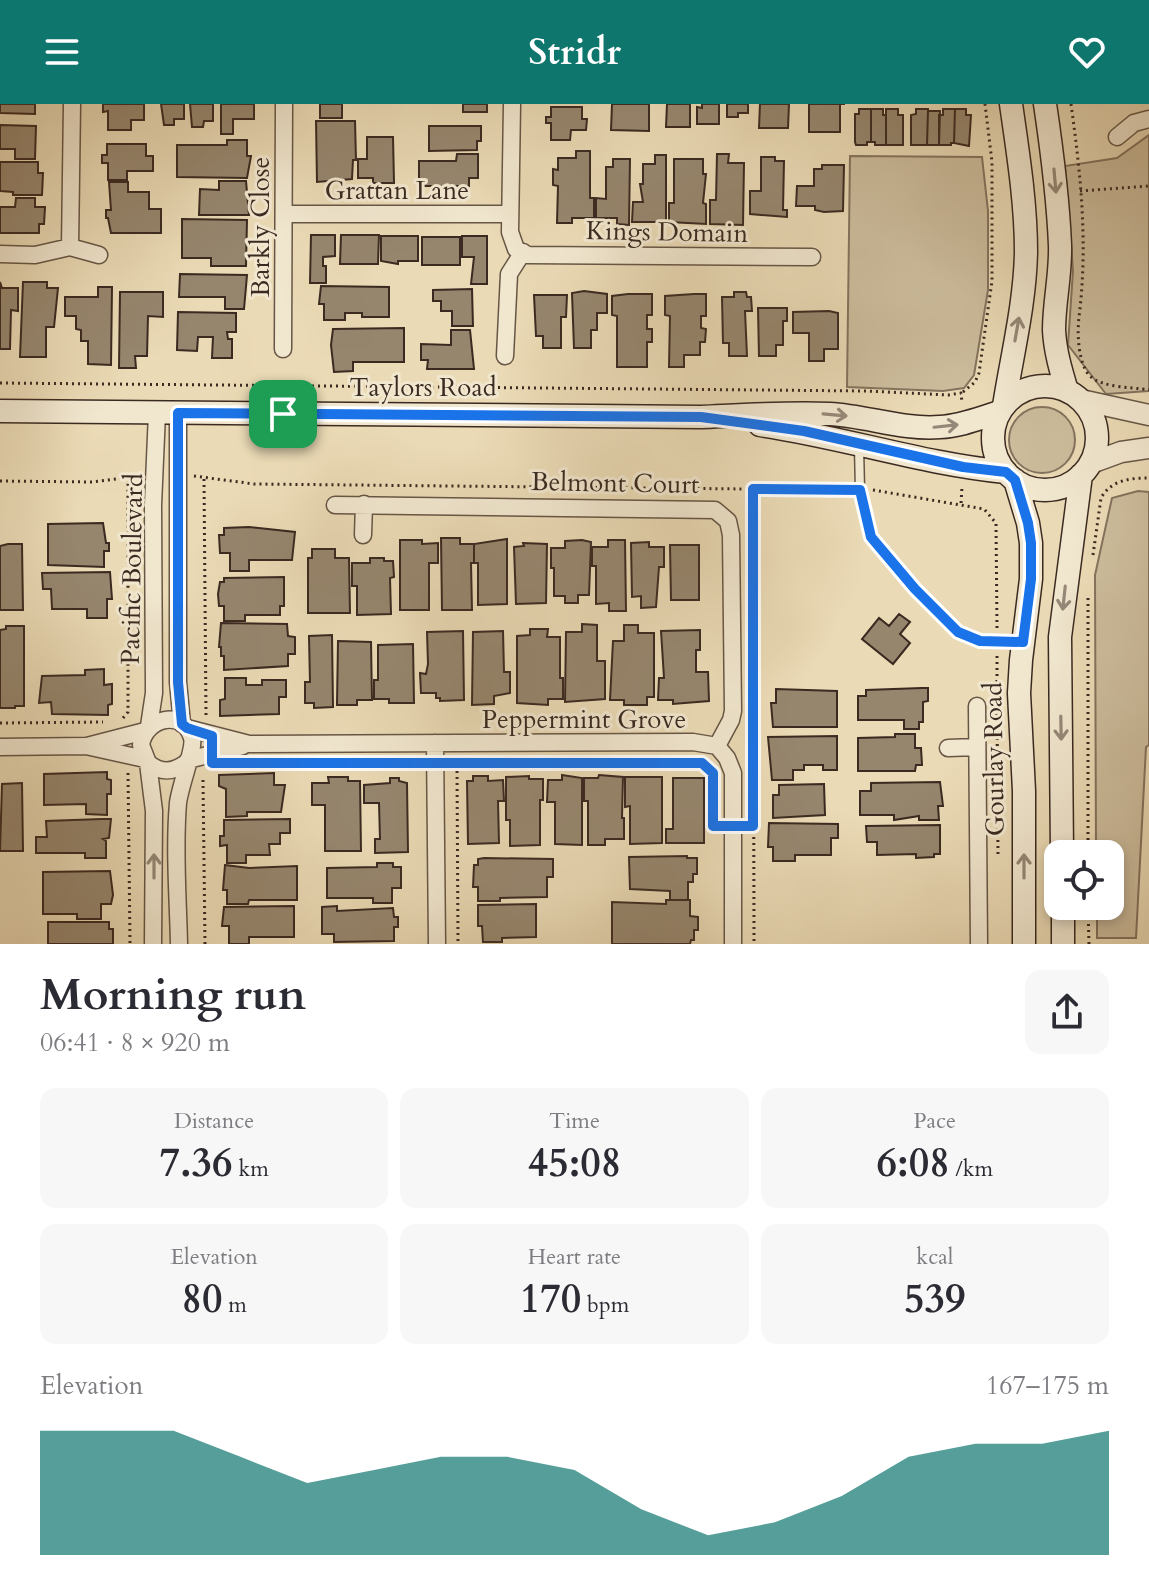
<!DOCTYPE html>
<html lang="en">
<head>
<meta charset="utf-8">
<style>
  :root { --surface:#fff; --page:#f7f7f7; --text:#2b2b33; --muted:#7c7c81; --accent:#0f766e }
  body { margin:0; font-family:Cardo,serif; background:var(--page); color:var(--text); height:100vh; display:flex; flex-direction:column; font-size:30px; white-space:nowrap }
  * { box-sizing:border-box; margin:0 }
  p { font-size:26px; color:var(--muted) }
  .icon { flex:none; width:44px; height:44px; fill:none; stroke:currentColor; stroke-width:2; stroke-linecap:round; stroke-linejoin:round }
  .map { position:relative; height:840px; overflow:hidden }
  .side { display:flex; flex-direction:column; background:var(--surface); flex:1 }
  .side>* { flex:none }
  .controls { position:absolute; left:1044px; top:736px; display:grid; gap:16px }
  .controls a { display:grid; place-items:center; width:80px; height:80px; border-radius:16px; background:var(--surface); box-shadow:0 4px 12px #0003; font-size:40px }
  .pin { position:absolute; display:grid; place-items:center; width:68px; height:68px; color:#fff; margin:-34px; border-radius:16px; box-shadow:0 4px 12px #0006 }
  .round { display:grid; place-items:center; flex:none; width:84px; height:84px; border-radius:16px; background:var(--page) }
  .overview { display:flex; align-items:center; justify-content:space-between; height:136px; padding:0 40px }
  h1 { font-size:44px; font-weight:700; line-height:60px }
  .metrics { display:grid; grid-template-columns:repeat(3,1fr); gap:12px; height:136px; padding:8px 40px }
  .metrics div { display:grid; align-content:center; border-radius:16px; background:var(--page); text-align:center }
  .metrics b { font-size:40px; font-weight:700 }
  .metrics small { font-size:22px; font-weight:400 }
  .metrics p { font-size:22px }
  .chart { height:224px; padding:16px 40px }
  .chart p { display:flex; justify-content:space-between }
  .chart svg { width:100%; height:144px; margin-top:8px; fill:var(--accent); opacity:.7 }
  header { display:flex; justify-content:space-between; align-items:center; height:104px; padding:0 40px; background:var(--accent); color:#fff; font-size:36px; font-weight:700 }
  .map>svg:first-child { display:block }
  .green { fill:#ccbc9c; stroke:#84735e; stroke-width:2 }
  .building { fill:#96866e; stroke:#3b2a21; stroke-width:2 }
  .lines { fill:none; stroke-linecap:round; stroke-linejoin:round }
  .service-casing { stroke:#675646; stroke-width:11 }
  .minor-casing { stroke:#675646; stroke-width:19 }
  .tertiary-casing { stroke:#675646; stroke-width:23 }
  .secondary-casing { stroke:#3b2a21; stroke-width:25 }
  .path { stroke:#3b2a21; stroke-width:3; stroke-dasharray:2 4; stroke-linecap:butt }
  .service { stroke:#f1e7cf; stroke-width:8 }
  .minor { stroke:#f1e7cf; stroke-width:16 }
  .tertiary { stroke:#f1e7cf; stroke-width:20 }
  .secondary { stroke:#f1e7cf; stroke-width:22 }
  .oneway { stroke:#968878 }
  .route-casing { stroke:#fff; stroke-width:16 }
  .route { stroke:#1a73e8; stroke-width:10 }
  .labels { text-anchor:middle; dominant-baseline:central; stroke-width:6; stroke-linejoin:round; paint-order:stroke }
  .street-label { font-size:26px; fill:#3b2a21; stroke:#f1e7cf }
</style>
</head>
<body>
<header><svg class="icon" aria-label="menu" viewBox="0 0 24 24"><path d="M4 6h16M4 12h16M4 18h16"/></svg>Stridr<svg class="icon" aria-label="heart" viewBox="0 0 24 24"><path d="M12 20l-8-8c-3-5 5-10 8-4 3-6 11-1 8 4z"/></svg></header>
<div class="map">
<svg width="1149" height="840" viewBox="0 0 1149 840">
  <rect width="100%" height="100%" fill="#eadab5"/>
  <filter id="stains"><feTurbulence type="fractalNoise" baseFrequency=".0025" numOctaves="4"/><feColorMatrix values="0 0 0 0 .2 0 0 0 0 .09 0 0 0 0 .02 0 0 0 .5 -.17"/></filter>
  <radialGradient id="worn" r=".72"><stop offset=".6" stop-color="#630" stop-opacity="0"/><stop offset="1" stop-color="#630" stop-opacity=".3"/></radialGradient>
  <path class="green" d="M1149 31V287L1106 290 1068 241 1073 167 1065 62 1117 54Z
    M850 52 982 53 988 107V186L974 271 964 284 943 287 847 283Z
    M1009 336a33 33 0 1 1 66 0a33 33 0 1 1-66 0Z
    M1138 387 1149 388V641L1146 643 1136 834H1097V802H1110V750H1096L1095 471 1112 394Z"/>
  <path class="building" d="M0 0H35V10L0 9Z
    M103 0H144V16H131V26H108V7L103 8Z
    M161 0H184V15H174V21H164Z
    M190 0H213V17H204L203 23H192Z
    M221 0H254V15H233V30H221Z
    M320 0H342V14H320Z
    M463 0H487V8H463Z
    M612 0H649V27L611 26Z
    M667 0H690V23H666Z
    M702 0H719V20H697V3L702 4Z
    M727 0H748V9H738V13H727Z
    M760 0H789L788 24H759Z
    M840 0V28H809V0H845Z
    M551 3H582V15H587L586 26H571L570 36H551V19H546V13H551Z
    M859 5H871V38H867V41H856L855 38V10H859Z
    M871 5H883V11H886V41H875V38H871Z
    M886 5H898V11H903V41H886Z
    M916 5H928L927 41H911V11L916 10Z
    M943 5H955L954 39H951V41H939V11H943Z
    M955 5H966V11H971L969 42 954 39Z
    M928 7H940L939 41H927Z
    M316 17H355L356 56H353L352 75 317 78Z
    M0 21 36 22 35 55H15V45H0Z
    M429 22H481V37H477V46L429 47Z
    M367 33H393L394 79H373V74H358V55H367Z
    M227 36H247V52H251L247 74 177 73V41H227Z
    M107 40H146V52H153V67H127V76H108V59H102V51H107Z
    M576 47H590V94H594V114H572V119H557L558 82 553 81V65L558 66V54H576Z
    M457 50H478V74H469V82H419V57H456Z
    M717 50H729L728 59H744L743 121 710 120V96H716Z
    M655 51H666V118H632L633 98H643L640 80H643V60H655Z
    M761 53H775V57H784L783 106H787V113L750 110V87H761Z
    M613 55H630L629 121 617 120V114H596V94L606 95V63H613Z
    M674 55H703V70H706L703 99 706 100V120L669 118V99H674Z
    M0 58H38V69H43L42 91H13V88L0 87Z
    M822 61H844L843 107 824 108 815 106V102H796L797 82H814V65H822Z
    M219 77H246L249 111H199L200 85 219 86Z
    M109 78H128V88H149V105H161V129H111L108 114H106V106H111Z
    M16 94H35V103H45L44 120H39V129H0V103H15Z
    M182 115 247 116 246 162H211V154H182Z
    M311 131H335V152L323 153V162H326V179H310Z
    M341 131H379L378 160H340Z
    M381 132H418V157H398V160L381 157Z
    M462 132H487V180H471L474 153H462Z
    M422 133H460V161H422Z
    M180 170 247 171 244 205H225V193H179Z
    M0 178 2 184H18V207L11 206 10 245H0Z
    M23 178H47V184H58L54 223H46V253H20Z
    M321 182 389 183V213H362V209H345V216H324V200H319Z
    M98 183H112L111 261 88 260V237H81V226L76 225V212H65V193H98Z
    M472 185 473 222H452V207H441V197H433V186Z
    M584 187 607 190V209H597V226H591V244H574L572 189Z
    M120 188H163V213L148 212 147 252H135L136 264H119Z
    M734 188H746L747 193H751L752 207H745L747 252H729V239H723L722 193H734Z
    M628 190H652V211H647V225H652V238H647V263H617V212L612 211V192Z
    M694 190H706V212H701V224L706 225 705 238H700V251H684V263H669L670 212 665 211V192Z
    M534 191H567L566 213H561V244H543V232H536Z
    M758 204H787V217H783V241H776V252H759Z
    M829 207 838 209V245H824V257H809V229H793V208Z
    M178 208 236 209V228H227L228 235H232V254H212L213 233H198L197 247 177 246Z
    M404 224V258H353V267L334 268 331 241 333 225Z
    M451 226H470L474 265H427L428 256H421V240L451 241Z
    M103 419 106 439H109V447H104V463L48 461V420Z
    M249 423 295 428 292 456H249V467H230V449H220L219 431H224V424Z
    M441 434H460V440H474V459H471L472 506H442Z
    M507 435V500L478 501V459H474V440Z
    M400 436H422V440L438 439V459H429V506H400Z
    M582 436 591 438 589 491H578V499H565V492H554V464H551V444H565V437Z
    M608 436H625L626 507H609V499L596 500V462H592V443H608Z
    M649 438V443H664V463H659L656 503 641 504V492L632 493 631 439Z
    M523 439 547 440 546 499 516 500 514 443 524 442Z
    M8 440H22L23 506H0V442Z
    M670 441H699V496H671Z
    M312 445H335V454H349L350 509H308V454H312Z
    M370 454H384V457H393L394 473 390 474 391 510 357 511V482H352V459H370Z
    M110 468 112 495H107V514H87V505H52L51 485H43L42 469Z
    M284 473V502H280V511H245V517H224V502H219L218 490 220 478H224V474Z
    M899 510 910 518 900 530 910 539 893 560 862 535 879 514 889 522Z
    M221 519 287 520 288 532 295 533V550H288V562L224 566V552H221V543H219Z
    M582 520 597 521V557H605V595L565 598 566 528H582Z
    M624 521H638V529H654V593H647V601H624V596H610L613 537H624Z
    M6 522H24V602H15V604H0V526L6 525Z
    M530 525H548L547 533H560V574H563V595H548V601L517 599V532L530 531Z
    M700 526V546H696V568H708L709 597 673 600V596H658L659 574H664L661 527Z
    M463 527 464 596 440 597V594H436V589H421L420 569 426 570 428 560 427 528Z
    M503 527 504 568H510V589L494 592V600L472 601 473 528Z
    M332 531 333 603 314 604V599H305V578H310L309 532Z
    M338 537 371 538 372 596H357V601H337Z
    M413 540 414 599H389V595H374V576H378V541Z
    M104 565V581L112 580V600L108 601V611L52 610 51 598 39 599 42 572 85 571V566Z
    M225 574H246V581H262V576H286V593H279V610L220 612V596L225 595Z
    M922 584H928V597L923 598V618H919V625H904V616H858V592H866V586Z
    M776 585 837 587V623H773L771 599H776Z
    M895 630H915V644H921L922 661H916L915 667H858V634L895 633Z
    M837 632V666H823V661H804V666H793V676H772L768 633Z
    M107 668V675L111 676V690H107V711L86 710V700L44 701V670Z
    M274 669V681H285L281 708H247V712L226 713V685L219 682V671Z
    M562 671 582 674V741L555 740V698H547L548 676H562Z
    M599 671 623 673 622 714H624V735H605V741H588V697H584V674H598Z
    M473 672H488V677L503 676 504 697H498L499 739 468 740 467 677H473Z
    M529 672V675H543V696H540V741L510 742V716H506V673Z
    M328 673H348V677H360L361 747H325V701H312V679H329Z
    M625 673H662V739L630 740V702L625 703Z
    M390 674H399V677L407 679 408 748 375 749V735H380L379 699H364V681L390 679Z
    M673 674H704V739H666V725H673Z
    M940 678 943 702H938L939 716H919V712L894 716V711H860V687H871V679Z
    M22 679 23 747H0L2 680Z
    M824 680 825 711 773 714V691H779V681Z
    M102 715H111L109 734 103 735 106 737V754H85V749H36V733H47L46 717Z
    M290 715V729H280V740H269L270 751H246V759H227V741L220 742V732H224V716Z
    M769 719 838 720V734H831V751H795V757H773V743H768Z
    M940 721V750H934V753L916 754V750L877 751V738H867L866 722Z
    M687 752V754H697V770H693V778H688V796H670V787L630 785 629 753Z
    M484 754 553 755V773H547V793L500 794V797H478V783H473L474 761H478V755Z
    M377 759H393V763H401V784H392V799H373V794H327V764L377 763Z
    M225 761 249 764 297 762V796H249L248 800H227V786H223Z
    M110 767 113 791 111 800H101V815H77V810H43V768Z
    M666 796H690V812L698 813V826H694V836H691L690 840H612V798L666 800Z
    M536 800V833L502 834V838H483L482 822H478V801Z
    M294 802V833H249V840H229V822H222L224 803Z
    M337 802V807L393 804 394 813H398V823H394V837L334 838V830H322V803Z
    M48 818H109V825H113V840H48Z"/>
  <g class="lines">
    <g class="service-casing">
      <path id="service" d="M859 343 860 386 871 433 915 485 958 528 980 537 1022 538"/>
    </g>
    <g class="minor-casing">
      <path id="minor" d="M512 0 510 128 516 145 528 151 812 153
        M1117 33 1134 19 1149 15
        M284 110H510
        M70 143 72 0
        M0 150 35 151 70 143 99 151
        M283 245 284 0
        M505 252 509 170 523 148
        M178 309V578L182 620
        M335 401 715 406 728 417 731 431 733 607 731 616 717 642
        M363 431 364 400
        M977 602 979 840
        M149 622 154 589 153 401 157 309
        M187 624 249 640 693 638 717 642 727 654 733 669V840
        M435 639 437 840
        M87 642 145 627
        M0 643 86 642 145 655
        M948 644 977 643
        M188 656 243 642
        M148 659 154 707 153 840
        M179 840C178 794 174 745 178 699 180 682 195 644 192 634 183 604 145 614 141 641L148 659C161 669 172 669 186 659"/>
    </g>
    <g class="tertiary-casing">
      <path id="tertiary" d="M1081 296 1149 311
        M1091 359 1121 348 1149 344"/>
    </g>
    <g class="secondary-casing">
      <path id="secondary" d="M1045 0C1052 47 1058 94 1060 141 1061 170 1054 198 1054 226 1055 247 1061 267 1067 287
        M993 334a52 52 0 1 1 104 0a52 52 0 1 1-104 0Z
        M1004 302C1012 251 1025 200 1026 148 1026 99 1018 49 1011 0
        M0 307 701 313C744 311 787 308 830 310 867 312 903 326 940 323 961 322 980 314 1000 308
        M760 321C843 333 923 360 1006 368
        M1015 376 1028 419 1031 439V475L1021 556 1019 589 1024 687V840
        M1062 750 1060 533 1081 371
        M1063 802V840"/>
    </g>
    <path class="path" d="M1071 0C1081 72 1088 141 1079 213 1077 229 1078 260 1090 272 1102 284 1133 283 1149 286
      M1080 87 1149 82
      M0 279 867 287 948 291 961 289 962 299
      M963 288 975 278 979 269 992 177V58L985 0
      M194 372 254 380 845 386
      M204 375 206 611
      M0 377 92 378 138 372
      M753 385 754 840
      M873 386 984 405 996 419 997 524
      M961 399 962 383
      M1093 451 1101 394C1111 376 1130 374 1149 374
      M1088 494V750
      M997 552V584
      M997 604 998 752
      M123 614 128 608V372
      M0 619 103 618
      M248 660 417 661
      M452 661 702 659 713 669V722H716
      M457 661 458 840
      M128 669 130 840
      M203 676 205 840
      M1088 802 1089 840"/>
    <use href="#service" class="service"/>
    <use href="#minor" class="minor"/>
    <use href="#tertiary" class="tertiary"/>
    <use href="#secondary" class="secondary"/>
  </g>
  <defs><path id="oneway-shaft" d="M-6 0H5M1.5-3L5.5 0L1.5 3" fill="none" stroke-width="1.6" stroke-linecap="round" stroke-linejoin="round" transform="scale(2)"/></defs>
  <g class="oneway">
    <use href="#oneway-shaft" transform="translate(1055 77) rotate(85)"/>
    <use href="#oneway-shaft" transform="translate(1017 225) rotate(-80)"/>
    <use href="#oneway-shaft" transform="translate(835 311) rotate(5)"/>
    <use href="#oneway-shaft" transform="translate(946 322) rotate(-6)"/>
    <use href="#oneway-shaft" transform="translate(1064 494) rotate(96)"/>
    <use href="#oneway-shaft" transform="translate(1061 624) rotate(89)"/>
    <use href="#oneway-shaft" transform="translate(154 762) rotate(-90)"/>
    <use href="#oneway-shaft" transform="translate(1024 762) rotate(-90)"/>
  </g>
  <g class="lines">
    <g class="route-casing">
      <path id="route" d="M178 309 701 313 804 327 963 363 1006 368 1015 376 1028 419 1031 439V475L1023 538 980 537 958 528 915 485 871 433 860 386 753 385V722H713V669L702 659H212V632L187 624 182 620 178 578Z"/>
    </g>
    <use href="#route" class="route"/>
  </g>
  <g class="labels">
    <g class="street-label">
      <text x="397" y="86">Grattan Lane</text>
      <text transform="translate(260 123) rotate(-90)">Barkly Close</text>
      <text transform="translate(667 128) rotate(1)">Kings Domain</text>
      <text x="423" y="283">Taylors Road</text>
      <text transform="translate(615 379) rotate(1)">Belmont Court</text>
      <text transform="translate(132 465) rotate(-89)">Pacific Boulevard</text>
      <text x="584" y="615">Peppermint Grove</text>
      <text transform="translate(994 655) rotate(-91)">Gourlay Road</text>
    </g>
  </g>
  <rect width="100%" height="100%" filter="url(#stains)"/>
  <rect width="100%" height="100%" fill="url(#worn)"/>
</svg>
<div class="controls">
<a><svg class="icon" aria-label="locate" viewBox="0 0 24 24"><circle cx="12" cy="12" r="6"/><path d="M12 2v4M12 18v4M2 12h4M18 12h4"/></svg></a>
</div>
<div class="pin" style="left:283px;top:310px;background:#1e9e55"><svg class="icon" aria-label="arrive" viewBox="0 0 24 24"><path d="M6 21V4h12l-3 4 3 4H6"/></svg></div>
</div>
<section class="side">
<div class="overview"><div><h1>Morning run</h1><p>06:41 · 8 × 920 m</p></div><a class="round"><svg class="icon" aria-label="share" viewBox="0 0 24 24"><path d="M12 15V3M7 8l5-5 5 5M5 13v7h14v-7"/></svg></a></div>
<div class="metrics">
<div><p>Distance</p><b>7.36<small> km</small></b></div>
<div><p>Time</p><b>45:08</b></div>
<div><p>Pace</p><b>6:08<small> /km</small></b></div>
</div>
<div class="metrics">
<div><p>Elevation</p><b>80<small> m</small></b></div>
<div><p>Heart rate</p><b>170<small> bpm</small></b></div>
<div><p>kcal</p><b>539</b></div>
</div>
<div class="chart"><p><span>Elevation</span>167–175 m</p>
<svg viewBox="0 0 160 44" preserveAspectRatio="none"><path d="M0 44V6L10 6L20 6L30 14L40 22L50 18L60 14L70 14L80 18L90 30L100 38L110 34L120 26L130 14L140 10L150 10L160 6V44z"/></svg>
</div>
</section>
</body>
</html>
